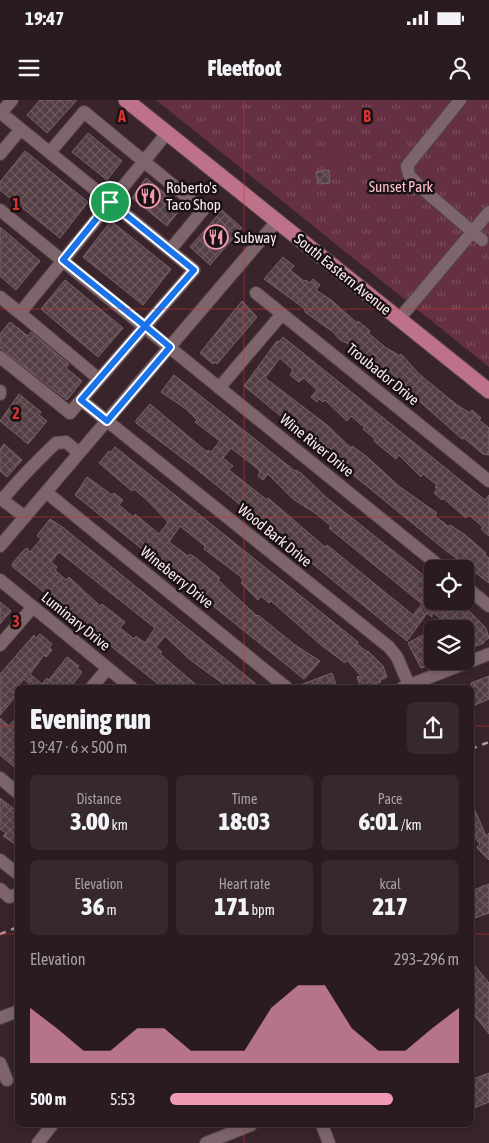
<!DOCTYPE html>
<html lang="en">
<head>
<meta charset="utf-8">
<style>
  :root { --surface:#2a1b20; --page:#36282d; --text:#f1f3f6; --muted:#a5a1a5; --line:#46393e; --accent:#f19ab3 }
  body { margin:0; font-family:"Asap Condensed",sans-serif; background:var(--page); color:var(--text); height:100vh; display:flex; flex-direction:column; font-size:19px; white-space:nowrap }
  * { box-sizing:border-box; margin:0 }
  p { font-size:16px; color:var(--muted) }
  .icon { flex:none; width:28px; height:28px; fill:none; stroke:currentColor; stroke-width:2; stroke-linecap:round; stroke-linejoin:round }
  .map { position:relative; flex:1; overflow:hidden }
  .drawer { position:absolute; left:15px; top:585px; width:459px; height:442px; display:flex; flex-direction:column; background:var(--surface); border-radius:8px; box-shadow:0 2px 8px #0003,0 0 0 1px var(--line) }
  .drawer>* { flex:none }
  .tools { position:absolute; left:424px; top:460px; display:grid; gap:10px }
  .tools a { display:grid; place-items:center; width:50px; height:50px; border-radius:8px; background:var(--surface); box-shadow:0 2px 8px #0003,0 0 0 1px var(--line); font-size:25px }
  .pin { position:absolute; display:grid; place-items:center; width:42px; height:42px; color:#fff; margin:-21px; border:2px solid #fff; border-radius:50%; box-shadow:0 1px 5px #0007 }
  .round { display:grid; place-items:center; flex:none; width:52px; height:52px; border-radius:8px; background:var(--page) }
  .overview { display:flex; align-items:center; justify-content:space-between; height:85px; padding:0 15px }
  h1 { font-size:28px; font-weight:800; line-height:38px }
  .figures { display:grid; grid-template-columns:repeat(3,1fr); gap:8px; height:85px; padding:5px 15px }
  .figures div { display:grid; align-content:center; border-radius:8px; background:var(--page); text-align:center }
  .figures b { font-size:25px; font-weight:800 }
  .figures small { font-size:14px; font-weight:400 }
  .figures p { font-size:14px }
  .chart { height:140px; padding:10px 15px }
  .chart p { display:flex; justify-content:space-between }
  .chart svg { width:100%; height:90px; margin-top:5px; fill:var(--accent); opacity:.7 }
  ul { padding:0 15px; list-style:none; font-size:16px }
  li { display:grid; grid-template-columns:80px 60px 1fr; align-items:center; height:38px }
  li i { height:12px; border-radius:6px; background:var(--accent) }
  .status { display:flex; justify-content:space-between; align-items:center; height:35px; padding:0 25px; background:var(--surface); direction:ltr }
  .status svg { height:14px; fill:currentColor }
  header { display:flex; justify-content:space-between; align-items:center; height:65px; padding:0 15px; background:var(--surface); font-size:22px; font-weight:800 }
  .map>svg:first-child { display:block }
  .grass { fill:url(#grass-tufts) }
  .garden { fill:#653041 }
  .building { fill:url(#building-cross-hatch); stroke:#7a6369; fill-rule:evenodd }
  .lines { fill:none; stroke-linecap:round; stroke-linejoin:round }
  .minor-casing { stroke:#544348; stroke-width:14 }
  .major-casing { stroke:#544348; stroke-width:17 }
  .minor { stroke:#7d656b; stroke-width:12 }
  .major { stroke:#bd7289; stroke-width:15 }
  .rail { stroke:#b2a1a5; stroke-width:2.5; stroke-dasharray:6 6; stroke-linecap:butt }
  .route-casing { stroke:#fff; stroke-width:10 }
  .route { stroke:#1a73e8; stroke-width:6 }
  .grid { fill:none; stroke:#d83232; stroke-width:1; stroke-opacity:0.55 }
  .labels { text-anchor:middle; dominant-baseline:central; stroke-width:5; stroke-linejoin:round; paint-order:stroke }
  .park-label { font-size:15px; fill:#fec0d1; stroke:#1a1113 }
  .poi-label { font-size:15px; fill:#fbecf0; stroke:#1a1113; text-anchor:start }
  .street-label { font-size:15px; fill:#fbecf0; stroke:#1a1113 }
  .grid-label { font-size:16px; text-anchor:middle; font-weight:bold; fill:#d83232; stroke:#1a1113; stroke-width:5; stroke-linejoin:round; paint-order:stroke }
</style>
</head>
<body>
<div class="status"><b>19:47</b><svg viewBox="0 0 49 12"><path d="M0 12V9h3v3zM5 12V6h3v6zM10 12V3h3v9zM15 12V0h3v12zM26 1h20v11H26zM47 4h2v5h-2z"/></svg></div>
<header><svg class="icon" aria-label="menu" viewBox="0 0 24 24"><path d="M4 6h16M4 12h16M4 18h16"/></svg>Fleetfoot<svg class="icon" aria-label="person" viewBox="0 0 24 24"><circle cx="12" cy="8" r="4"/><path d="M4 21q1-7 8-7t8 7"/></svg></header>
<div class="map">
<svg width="489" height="1043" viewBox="0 0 489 1043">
  <defs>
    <pattern id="grass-tufts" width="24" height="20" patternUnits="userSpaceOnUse" patternTransform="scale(1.25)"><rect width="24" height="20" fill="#653041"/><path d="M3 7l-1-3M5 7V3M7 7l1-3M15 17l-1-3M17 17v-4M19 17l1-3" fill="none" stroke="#7c4e5d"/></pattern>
    <pattern id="building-cross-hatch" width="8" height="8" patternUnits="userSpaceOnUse" patternTransform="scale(1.25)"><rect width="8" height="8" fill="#533e43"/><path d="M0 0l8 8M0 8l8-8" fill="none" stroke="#6d5a5e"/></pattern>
  </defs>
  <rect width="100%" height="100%" fill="#38242a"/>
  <path class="grass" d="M156 0H489V267Z"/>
  <path class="garden" d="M333 42 351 59 341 71 323 54Z"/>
  <path class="building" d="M40 0H77L47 33 27 15Z
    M88 33 122 61 107 80 72 52Z
    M25 51 88 102 60 138 0 90V82Z
    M329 70 330 83 318 84 316 72Z
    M146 78 182 107 167 126 132 98Z
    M222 110 242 128 210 165 190 147Z
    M111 121 171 169 143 205 83 157Z
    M0 127 40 161 16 190 0 176Z
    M283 157 294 166 290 170 304 181 306 180 310 183 313 179 320 185 316 190 331 200 357 223 358 221 370 231 368 233 385 247 400 256 401 254 419 274 457 305 470 313 472 310 481 318 479 320 489 328V355L483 354 464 338 462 339 418 300 415 301 361 257 360 254 349 244 340 240 333 232 305 212V209L264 179Z
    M65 180 123 228 98 257 41 209Z
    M242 201 257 217 217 264 215 262 213 264 200 253Z
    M10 222 28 236 31 232 69 264 66 268 82 281 67 300 0 248V234Z
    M283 237 485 400 489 395V436L481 429 483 427 469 415 466 418 443 398 442 400 434 393 437 389 435 387 437 385 423 374 421 377 399 355 396 359 374 341 375 339 363 329 365 328 351 316 347 321 325 300 323 302 319 299 317 302 311 297 317 290 304 278 299 282 290 275 293 270 280 258 265 278 327 325 351 348 352 346 366 356 400 387 437 413 435 416 449 427 450 425 464 434 486 453 485 455 489 458V483L444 449 244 286 277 241 279 242Z
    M174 275 295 371 296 370 302 374 327 398 432 482V501H457L472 514 486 528 489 538 484 541V543L465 550V529H453L432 512V517L427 513 407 541 194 367 136 323V320L150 304 207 352 208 350 211 352 220 341 195 322 197 320 186 309 161 292ZM231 348 258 369 260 372 258 376 263 380 268 374 293 399 315 413 331 426 329 428 422 504 413 515 327 445 325 447 268 398 267 400 229 370 233 366 223 358Z
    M19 294 41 312 39 315 47 321 28 344 0 321Z
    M4 344 22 360 7 377 0 371V349Z
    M115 347 358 542 357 544 367 552 368 551 383 566 387 577 380 580 381 582 361 588 357 577 361 576 347 560 345 563 321 545 271 501 269 503 261 496 258 500 241 483 243 481 240 476 204 449 205 446 180 426 169 442 188 456 190 454 196 458 220 478 218 480 257 516 258 515 295 545 320 561 304 579 85 403 75 395 87 377 112 395 114 393 123 400 119 405 133 417 135 414 159 434 168 422 147 400 134 389 132 391 99 363 109 351 111 352Z
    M50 419 61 426 261 588H229L189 559 165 536 156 547 162 552 160 554 200 588H163L127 559 13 467 12 464 23 451 27 448 30 452 41 439 37 436 39 433ZM59 452 155 528 145 543 136 536 134 539 120 528 125 522 102 504 100 506 69 477 66 480 55 470 57 467 51 462Z
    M0 502 11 511 0 524Z
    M432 530V564L421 568 408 543Z
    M40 534 52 544 49 548 52 550 46 557 44 555 30 574 42 584 47 578 49 580 67 557 79 566 77 568 82 572 70 588H34L24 579 13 592 17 595 0 615V574L34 535 36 538Z
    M332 573 337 588H295V587Z
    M489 576V599L471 607V583Z
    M18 616V670L0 655V618L9 626Z
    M0 698 18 712V746L3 736 6 733 0 729Z
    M471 701 486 736 489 733V760L478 749 477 747 480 744 471 734Z
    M489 784V813L475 818 474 816 471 817V791Z
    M471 861 489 883V934L471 911Z
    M489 973V1002L474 1008 471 1006V980Z"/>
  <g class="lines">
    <g class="minor-casing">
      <path id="minor" d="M460 0 407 66 409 75 418 85 482 140
        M1 13 194 170 81 300 389 547 397 557 409 585
        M0 14 12 0
        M50 52 84 12 203 110 170 150
        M0 54 21 29
        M0 110 443 469
        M256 193 489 381
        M0 197 20 213
        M399 219 489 112
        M0 257 70 313 81 300
        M99 279 20 213 167 33
        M219 288 282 214
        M0 291V294
        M46 392 287 588
        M0 398 25 417
        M2 400C19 379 37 361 56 343L66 342 79 353
        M0 446 277 121
        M0 480 132 588
        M465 486 489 506
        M0 545 33 507
        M91 588 108 568
        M402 588 489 554
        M0 678 18 693
        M0 760 18 774
        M0 789 9 797 18 794
        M0 918 18 911
        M0 963 7 980
        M322 1025 329 1043
        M38 1043 52 1025
        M206 1043 251 1025"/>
    </g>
    <g class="major-casing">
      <path id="major" d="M126 0 489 291"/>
    </g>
    <use href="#minor" class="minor"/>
    <use href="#major" class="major"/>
    <path class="rail" d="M471 649 489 642
      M0 834 18 827"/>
  </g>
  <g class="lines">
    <g class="route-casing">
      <path id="route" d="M110 102 63 160 145 226 81 300 107 321 170 247 145 226 194 170 110 102"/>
    </g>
    <use href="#route" class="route"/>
  </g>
  <path class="grid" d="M244 0V588M0 209H489M0 417H489M0 626H18M471 626H489M0 834H18M471 834H489M244 1025V1043"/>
  <defs>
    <g id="restaurant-ring" transform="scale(1.25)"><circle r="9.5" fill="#1a1113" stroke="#f19ab3" stroke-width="1.5"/><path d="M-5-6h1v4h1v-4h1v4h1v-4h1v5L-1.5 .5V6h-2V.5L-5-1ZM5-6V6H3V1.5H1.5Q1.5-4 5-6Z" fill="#f19ab3"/></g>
  </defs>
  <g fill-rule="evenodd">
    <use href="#restaurant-ring" x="148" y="96"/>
    <use href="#restaurant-ring" x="216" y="137"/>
  </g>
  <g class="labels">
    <g class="park-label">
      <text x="401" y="86">Sunset Park</text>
    </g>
    <g class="poi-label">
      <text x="166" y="87">Roberto's<tspan x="166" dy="17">Taco Shop</tspan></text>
      <text x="234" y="137">Subway</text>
    </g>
    <g class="street-label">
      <text transform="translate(343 174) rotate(39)">South Eastern Avenue</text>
      <text transform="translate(383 274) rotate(39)">Troubador Drive</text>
      <text transform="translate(317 345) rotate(39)">Wine River Drive</text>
      <text transform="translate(275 435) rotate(39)">Wood Bark Drive</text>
      <text transform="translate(177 477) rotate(39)">Wineberry Drive</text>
      <text transform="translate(76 521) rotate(39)">Luminary Drive</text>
    </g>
  </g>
  <g class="grid-label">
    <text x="122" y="22">A</text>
    <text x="367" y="22">B</text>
    <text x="16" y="110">1</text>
    <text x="16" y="319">2</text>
    <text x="16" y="527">3</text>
  </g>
</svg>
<div class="tools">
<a><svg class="icon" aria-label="locate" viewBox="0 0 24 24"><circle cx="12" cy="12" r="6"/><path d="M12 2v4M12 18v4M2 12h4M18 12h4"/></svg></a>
<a><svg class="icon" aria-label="layers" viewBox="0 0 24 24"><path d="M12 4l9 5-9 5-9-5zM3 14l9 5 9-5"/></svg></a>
</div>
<div class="pin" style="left:110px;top:102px;background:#1e9e55"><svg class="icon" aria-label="arrive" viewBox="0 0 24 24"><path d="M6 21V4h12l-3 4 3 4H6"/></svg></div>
<section class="drawer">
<div class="overview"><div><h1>Evening run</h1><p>19:47 · 6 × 500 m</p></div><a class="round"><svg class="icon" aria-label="share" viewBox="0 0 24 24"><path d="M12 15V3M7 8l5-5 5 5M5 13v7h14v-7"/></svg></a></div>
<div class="figures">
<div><p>Distance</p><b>3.00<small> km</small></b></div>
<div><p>Time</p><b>18:03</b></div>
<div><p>Pace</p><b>6:01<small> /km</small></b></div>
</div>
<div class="figures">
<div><p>Elevation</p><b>36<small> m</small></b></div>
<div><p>Heart rate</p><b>171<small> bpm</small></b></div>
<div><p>kcal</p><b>217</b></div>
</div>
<div class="chart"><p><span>Elevation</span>293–296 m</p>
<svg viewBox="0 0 160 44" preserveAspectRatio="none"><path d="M0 44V17L10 27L20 38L30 38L40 27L50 27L60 38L70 38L80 38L90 17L100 6L110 6L120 27L130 38L140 38L150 27L160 17V44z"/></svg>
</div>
<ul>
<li><b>500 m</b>5:53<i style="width:77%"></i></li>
</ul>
</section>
</div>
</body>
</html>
